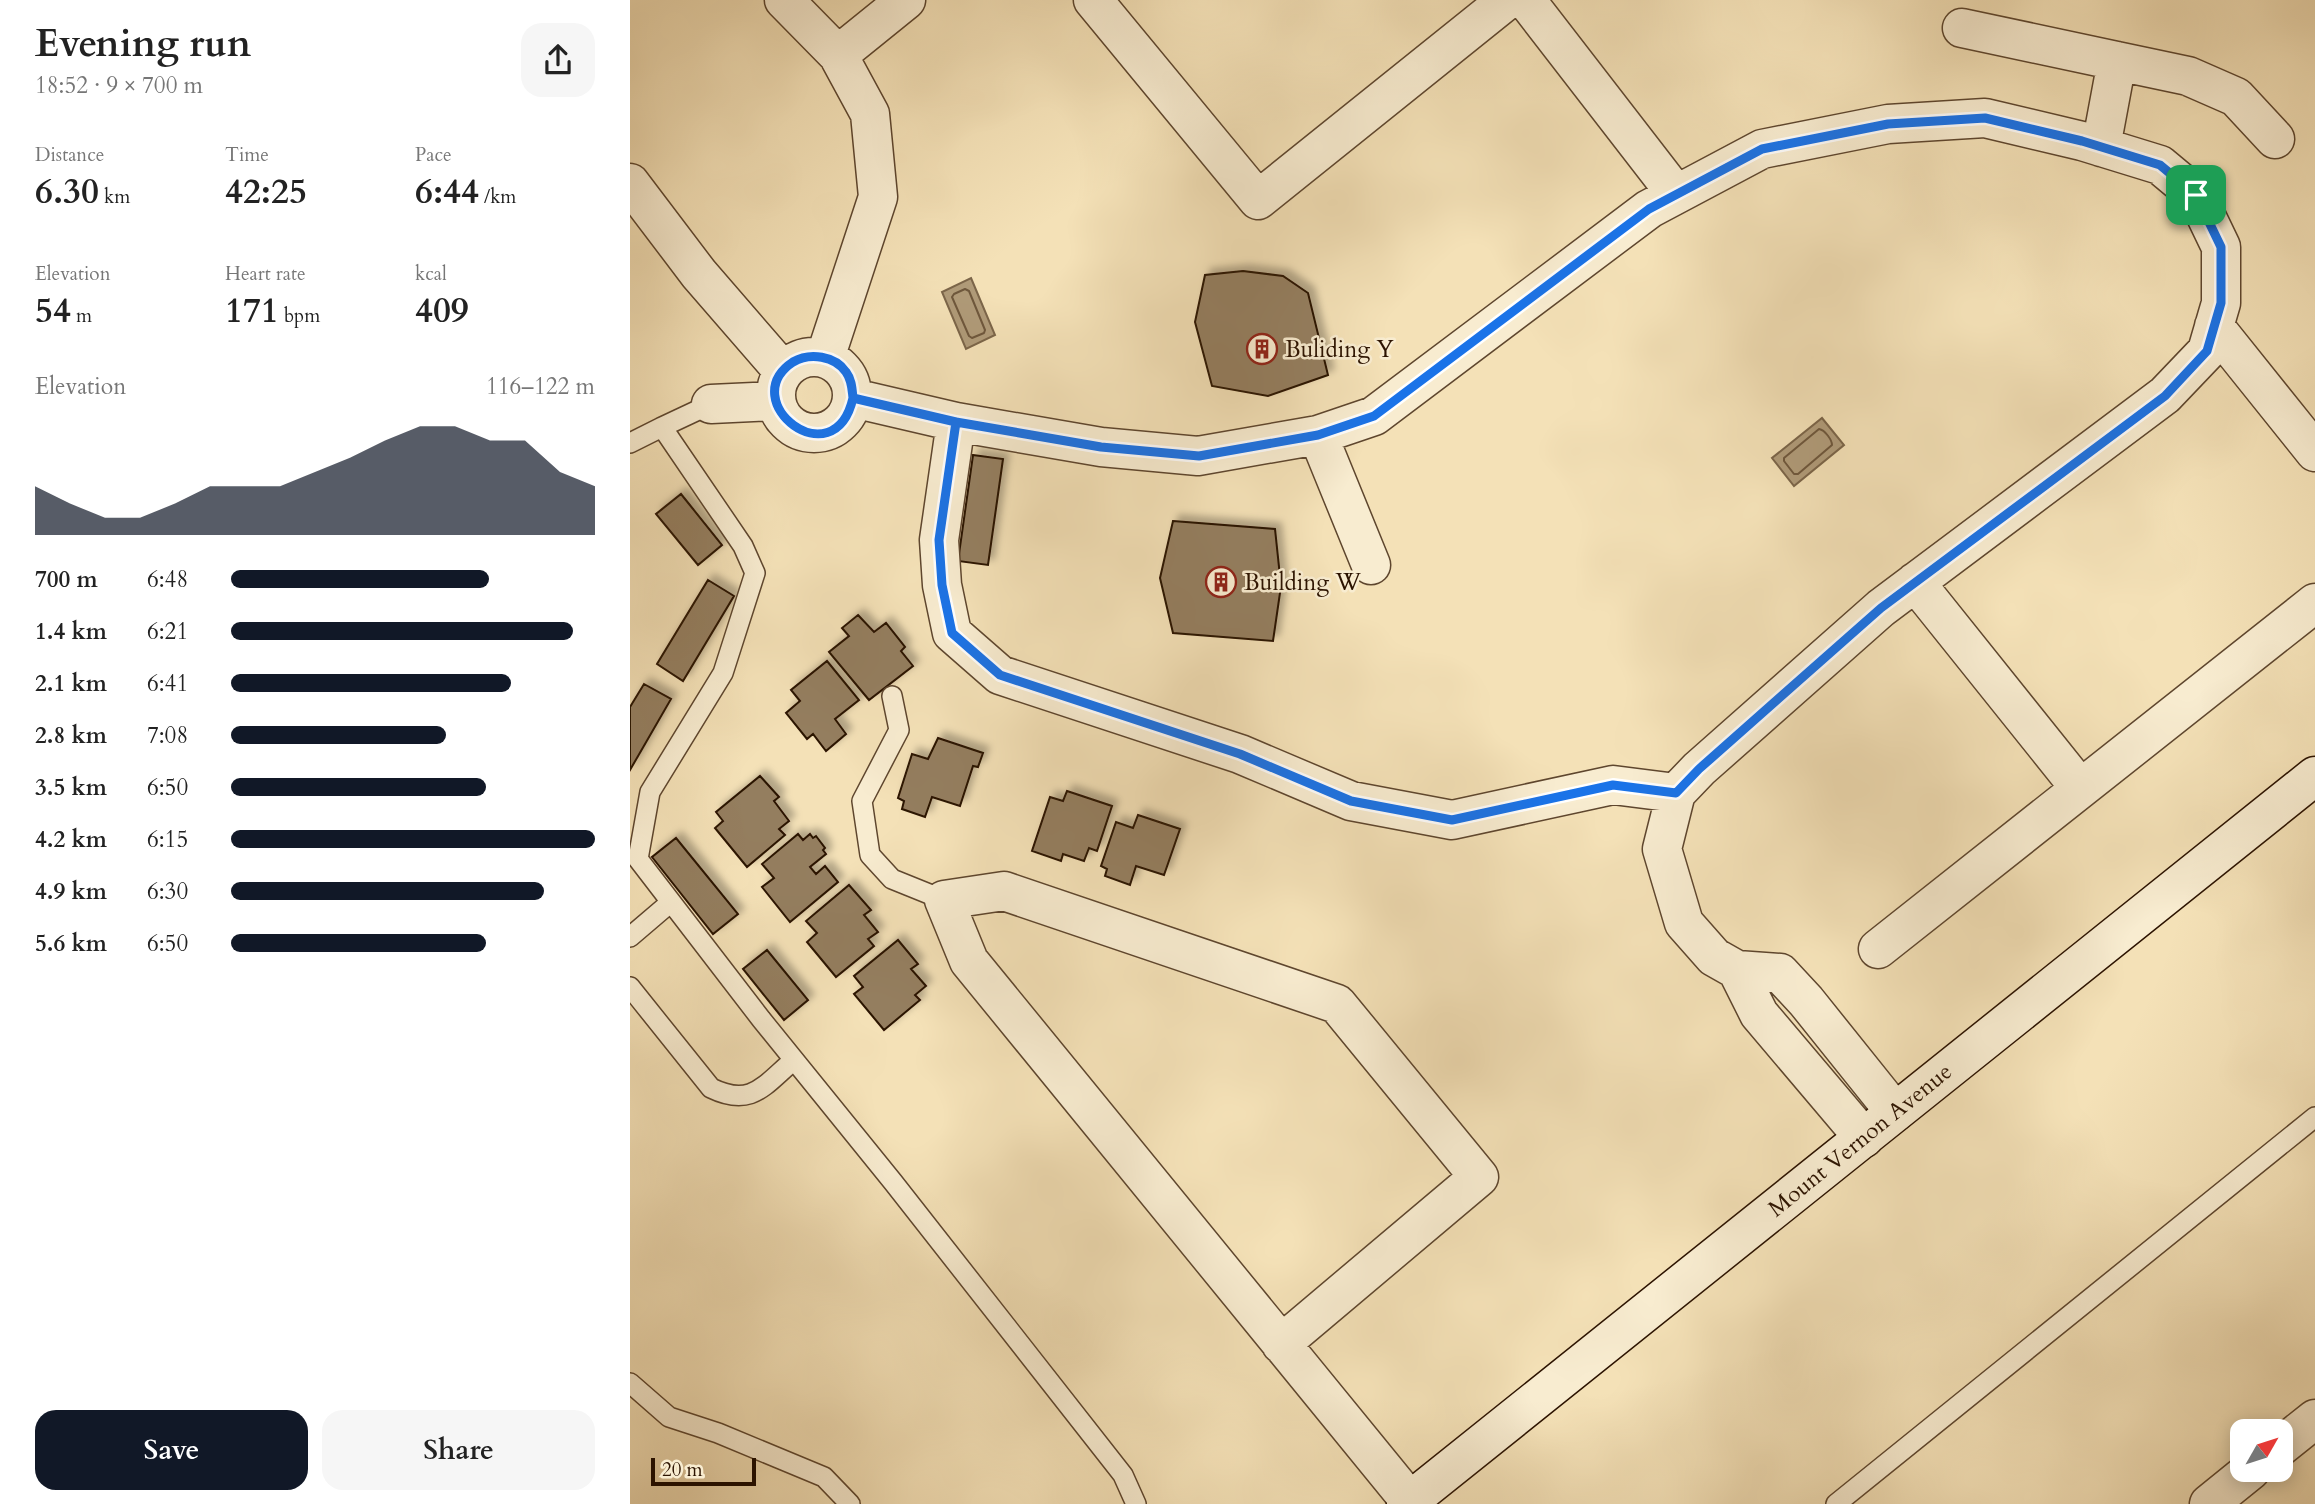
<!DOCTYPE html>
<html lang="en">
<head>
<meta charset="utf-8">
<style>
  :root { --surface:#fff; --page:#f6f6f6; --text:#222; --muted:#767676; --accent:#111827 }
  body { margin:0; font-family:Cardo,serif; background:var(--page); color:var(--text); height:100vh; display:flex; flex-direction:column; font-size:26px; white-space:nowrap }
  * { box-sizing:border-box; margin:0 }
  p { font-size:23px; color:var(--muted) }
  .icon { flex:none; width:38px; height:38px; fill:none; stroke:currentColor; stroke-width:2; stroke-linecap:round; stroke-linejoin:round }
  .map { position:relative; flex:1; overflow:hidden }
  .sheet { display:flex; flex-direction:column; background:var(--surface); width:630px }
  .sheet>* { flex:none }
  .needle { width:46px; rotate:51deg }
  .tools { position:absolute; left:1600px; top:1419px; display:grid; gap:14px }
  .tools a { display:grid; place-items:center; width:63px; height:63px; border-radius:14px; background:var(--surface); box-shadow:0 4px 18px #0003; font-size:35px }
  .scale { position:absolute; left:21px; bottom:18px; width:105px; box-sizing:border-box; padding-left:7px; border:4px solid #2c1300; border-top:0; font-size:19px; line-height:24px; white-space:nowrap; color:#2c1300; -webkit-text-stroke:5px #f8ecd0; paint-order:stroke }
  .pin { position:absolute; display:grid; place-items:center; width:60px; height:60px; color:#fff; margin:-30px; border-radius:14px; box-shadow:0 4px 10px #0006 }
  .round { display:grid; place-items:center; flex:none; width:74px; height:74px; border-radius:21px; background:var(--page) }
  .overview { display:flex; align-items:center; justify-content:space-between; height:119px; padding:0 35px }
  h1 { font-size:38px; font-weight:700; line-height:52px }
  .figures { display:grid; grid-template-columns:repeat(3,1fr); gap:10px; height:119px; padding:7px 35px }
  .figures div { display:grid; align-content:center }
  .figures b { font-size:35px; font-weight:700 }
  .figures small { font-size:19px; font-weight:400 }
  .figures p { font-size:19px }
  .chart { height:196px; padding:14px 35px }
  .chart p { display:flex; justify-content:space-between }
  .chart svg { width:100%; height:126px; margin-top:7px; fill:var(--accent); opacity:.7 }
  .primary-button { display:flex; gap:14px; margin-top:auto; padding:14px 35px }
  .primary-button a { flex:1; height:80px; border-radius:21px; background:var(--accent); color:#fff; font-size:28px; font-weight:700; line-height:80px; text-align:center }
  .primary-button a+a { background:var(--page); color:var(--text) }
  ul { padding:0 35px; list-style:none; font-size:23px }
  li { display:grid; grid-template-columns:112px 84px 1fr; align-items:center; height:52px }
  li i { height:18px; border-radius:9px; background:var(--accent) }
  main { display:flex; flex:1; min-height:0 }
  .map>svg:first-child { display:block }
  .water { fill:#b09b79; stroke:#7b6549; stroke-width:2 }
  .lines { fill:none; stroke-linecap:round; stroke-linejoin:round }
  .shore { stroke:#6e573c; stroke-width:2 }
  .building { fill:#947e5f; stroke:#2c1300; stroke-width:2; filter:url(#shadow) }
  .service-casing { stroke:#5e462e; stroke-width:22 }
  .minor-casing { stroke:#5e462e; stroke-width:41 }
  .secondary-casing { stroke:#2c1300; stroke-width:41 }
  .service { stroke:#f8ecd0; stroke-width:19 }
  .minor { stroke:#f8ecd0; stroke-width:38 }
  .secondary { stroke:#f8ecd0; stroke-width:38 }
  .route-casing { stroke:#fff; stroke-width:14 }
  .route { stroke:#1a73e8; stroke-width:9 }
  .labels { text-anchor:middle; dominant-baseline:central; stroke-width:5; stroke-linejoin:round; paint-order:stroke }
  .poi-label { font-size:23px; fill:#2c1300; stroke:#f8ecd0; text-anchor:start }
  .street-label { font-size:23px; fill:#2c1300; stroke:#f8ecd0 }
</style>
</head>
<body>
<main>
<section class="sheet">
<div class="overview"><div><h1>Evening run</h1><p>18:52 · 9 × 700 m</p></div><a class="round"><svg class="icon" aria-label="share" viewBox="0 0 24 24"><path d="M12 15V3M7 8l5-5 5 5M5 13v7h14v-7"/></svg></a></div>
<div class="figures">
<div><p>Distance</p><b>6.30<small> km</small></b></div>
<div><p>Time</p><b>42:25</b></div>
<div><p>Pace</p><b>6:44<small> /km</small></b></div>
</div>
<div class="figures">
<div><p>Elevation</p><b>54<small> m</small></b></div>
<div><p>Heart rate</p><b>171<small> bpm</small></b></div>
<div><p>kcal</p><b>409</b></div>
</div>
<div class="chart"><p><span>Elevation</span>116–122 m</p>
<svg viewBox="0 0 160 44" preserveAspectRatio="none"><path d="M0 44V27L10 33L20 38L30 38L40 33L50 27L60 27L70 27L80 22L90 17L100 11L110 6L120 6L130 11L140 11L150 22L160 27V44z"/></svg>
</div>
<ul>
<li><b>700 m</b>6:48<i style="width:71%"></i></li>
<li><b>1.4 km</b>6:21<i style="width:94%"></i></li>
<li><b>2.1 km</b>6:41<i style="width:77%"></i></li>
<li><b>2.8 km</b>7:08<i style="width:59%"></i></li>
<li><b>3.5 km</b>6:50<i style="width:70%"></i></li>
<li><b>4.2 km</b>6:15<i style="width:100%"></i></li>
<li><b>4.9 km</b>6:30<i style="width:86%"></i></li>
<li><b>5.6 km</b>6:50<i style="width:70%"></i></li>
</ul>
<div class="primary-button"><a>Save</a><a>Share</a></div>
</section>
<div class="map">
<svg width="1685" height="1504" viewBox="0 0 1685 1504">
  <defs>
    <filter id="shadow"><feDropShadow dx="6" dy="-6" stdDeviation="3.5" flood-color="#0004"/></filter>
  </defs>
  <rect width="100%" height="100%" fill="#f4e1b7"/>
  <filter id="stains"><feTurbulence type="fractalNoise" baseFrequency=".00286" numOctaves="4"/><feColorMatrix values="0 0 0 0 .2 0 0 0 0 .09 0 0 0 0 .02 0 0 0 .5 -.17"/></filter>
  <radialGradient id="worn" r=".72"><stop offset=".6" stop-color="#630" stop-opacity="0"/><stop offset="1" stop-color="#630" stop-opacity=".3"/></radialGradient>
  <path class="water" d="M341 278 365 335 336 349 312 292Z
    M1192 418 1214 445 1164 486 1142 458Z"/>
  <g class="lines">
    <path class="shore" d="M335 289 339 291 355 330 354 333 342 338 339 336 322 297 324 294Z
      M1189 429C1195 430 1202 440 1202 445L1168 474H1164L1154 461V458Z"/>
  </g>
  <path class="building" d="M613 271 653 276 678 293 698 375 638 396 582 386 565 322 575 275Z
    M343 455 373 459 358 565 328 561Z
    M51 494 92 545 68 565 26 514Z
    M543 521 645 529 651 586 643 641 543 633 530 578Z
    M78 580 104 596 53 681 27 664Z
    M228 615 244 632 256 623 275 647 271 651 283 666 239 700 199 652 219 636 212 628Z
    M197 661 229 700 205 719 216 734 196 751 183 734 177 739 156 713 170 701 161 690Z
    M14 684 41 699 0 770V707Z
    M308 738 353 753 348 767 343 766 330 806 302 797 295 817 272 809 274 801 268 798 282 754 298 759Z
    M130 776 149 797 144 801 159 821 149 829 155 835 117 867 85 828 93 821 86 812Z
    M437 791 482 806 467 851 459 848 454 861 433 854 431 861 402 851 420 797 433 801Z
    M508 815 550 829 534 875 506 866 500 885 475 876 477 869 471 866 486 822 503 828Z
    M168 834 173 840 180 834 183 838 186 836 195 848 193 850 196 854 180 867 186 874 195 866 208 882 160 922 132 887 144 878 132 864Z
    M46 838 108 914 83 934 22 857Z
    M219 885 241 910 234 915 248 932 238 939 244 946 206 977 177 942 187 933 176 921Z
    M268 940 288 964 281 969 296 986 285 995 290 1000 254 1030 224 994 233 987 224 976Z
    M137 950 178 1000 154 1020 113 969Z"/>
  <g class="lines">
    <g class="service-casing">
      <path id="service" d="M81 404 32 427 113 546 125 573 93 673 20 792 8 859 131 1019 263 1182 493 1475 506 1504
        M0 443 32 427
        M262 696 269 730 232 801 240 855 262 879 314 900
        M0 937 41 902
        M0 987 81 1088C122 1108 134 1085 164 1060
        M0 1383 39 1417 88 1433 194 1477 220 1504
        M1206 1504 1685 1117"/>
    </g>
    <g class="minor-casing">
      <path id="minor" d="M154 0 208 55 240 114 248 197 195 358
        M463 0 628 200 877 0
        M896 0 1046 194
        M1332 28 1487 61
        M208 55 276 0
        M1471 147 1487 61 1558 76 1606 97 1645 139
        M0 183 69 274 153 371
        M1584 326 1685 452
        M146 395a38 38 0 1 1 76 0a38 38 0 1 1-76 0Z
        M223 398 326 422
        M81 404 146 401
        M688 435 741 565
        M1285 582 1450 788
        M1046 793 983 785 822 820 721 801 610 754 370 675 322 633 312 585 309 540 326 422 471 447 568 456 688 435 744 416 1019 209 1132 149 1258 124 1355 118 1452 141 1530 165 1566 195 1591 247V303L1577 351 1535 395 1251 608 1069 769 1046 793 1032 849 1054 923 1084 957 1107 970 1150 973 1176 1001 1265 1112
        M1248 949 1685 603
        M1107 970 1129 1014 1234 1138
        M651 1344 849 1177 707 1004 374 891 314 900 339 961 780 1501
        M1650 1447 1685 1419
        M1579 1504 1621 1470"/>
    </g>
    <g class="secondary-casing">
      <path id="secondary" d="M776 1504 1685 776"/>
    </g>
    <use href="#service" class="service"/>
    <use href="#minor" class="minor"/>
    <use href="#secondary" class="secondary"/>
  </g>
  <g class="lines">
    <g class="route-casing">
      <path id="route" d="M1566 195 1530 165 1452 141 1355 118 1258 124 1132 149 1019 209 744 416 688 435 569 456 471 447 326 422 223 398C222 389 222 380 216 372 205 356 180 352 163 362 104 401 204 480 223 398L326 422 309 540 312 585 322 633 370 675 610 754 721 801 822 820 983 785 1046 793 1069 769 1251 608 1535 396 1577 351 1591 303V247L1566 195"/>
    </g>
    <use href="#route" class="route"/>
  </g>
  <defs>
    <g id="building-ring" transform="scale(1.575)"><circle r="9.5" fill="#f8ecd0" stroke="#8f2418" stroke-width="1.5"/><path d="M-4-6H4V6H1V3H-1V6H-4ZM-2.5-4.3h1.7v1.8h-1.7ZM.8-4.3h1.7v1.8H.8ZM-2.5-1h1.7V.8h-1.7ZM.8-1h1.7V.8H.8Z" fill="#8f2418"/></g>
  </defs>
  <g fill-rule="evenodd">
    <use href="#building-ring" x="632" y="349"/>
    <use href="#building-ring" x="591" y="582"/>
  </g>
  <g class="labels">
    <g class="poi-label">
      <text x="655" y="349">Buliding Y</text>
      <text x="614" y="582">Building W</text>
    </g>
    <g class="street-label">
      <text transform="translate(1230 1140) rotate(-39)">Mount Vernon Avenue</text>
    </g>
  </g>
  <rect width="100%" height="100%" filter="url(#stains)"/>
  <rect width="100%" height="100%" fill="url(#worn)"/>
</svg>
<div class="tools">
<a><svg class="needle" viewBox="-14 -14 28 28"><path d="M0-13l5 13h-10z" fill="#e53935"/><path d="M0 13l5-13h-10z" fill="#767676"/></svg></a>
</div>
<div class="scale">20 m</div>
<div class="pin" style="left:1566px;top:195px;background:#1e9e55"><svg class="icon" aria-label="arrive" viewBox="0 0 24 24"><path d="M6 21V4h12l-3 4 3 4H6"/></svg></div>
</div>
</main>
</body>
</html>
